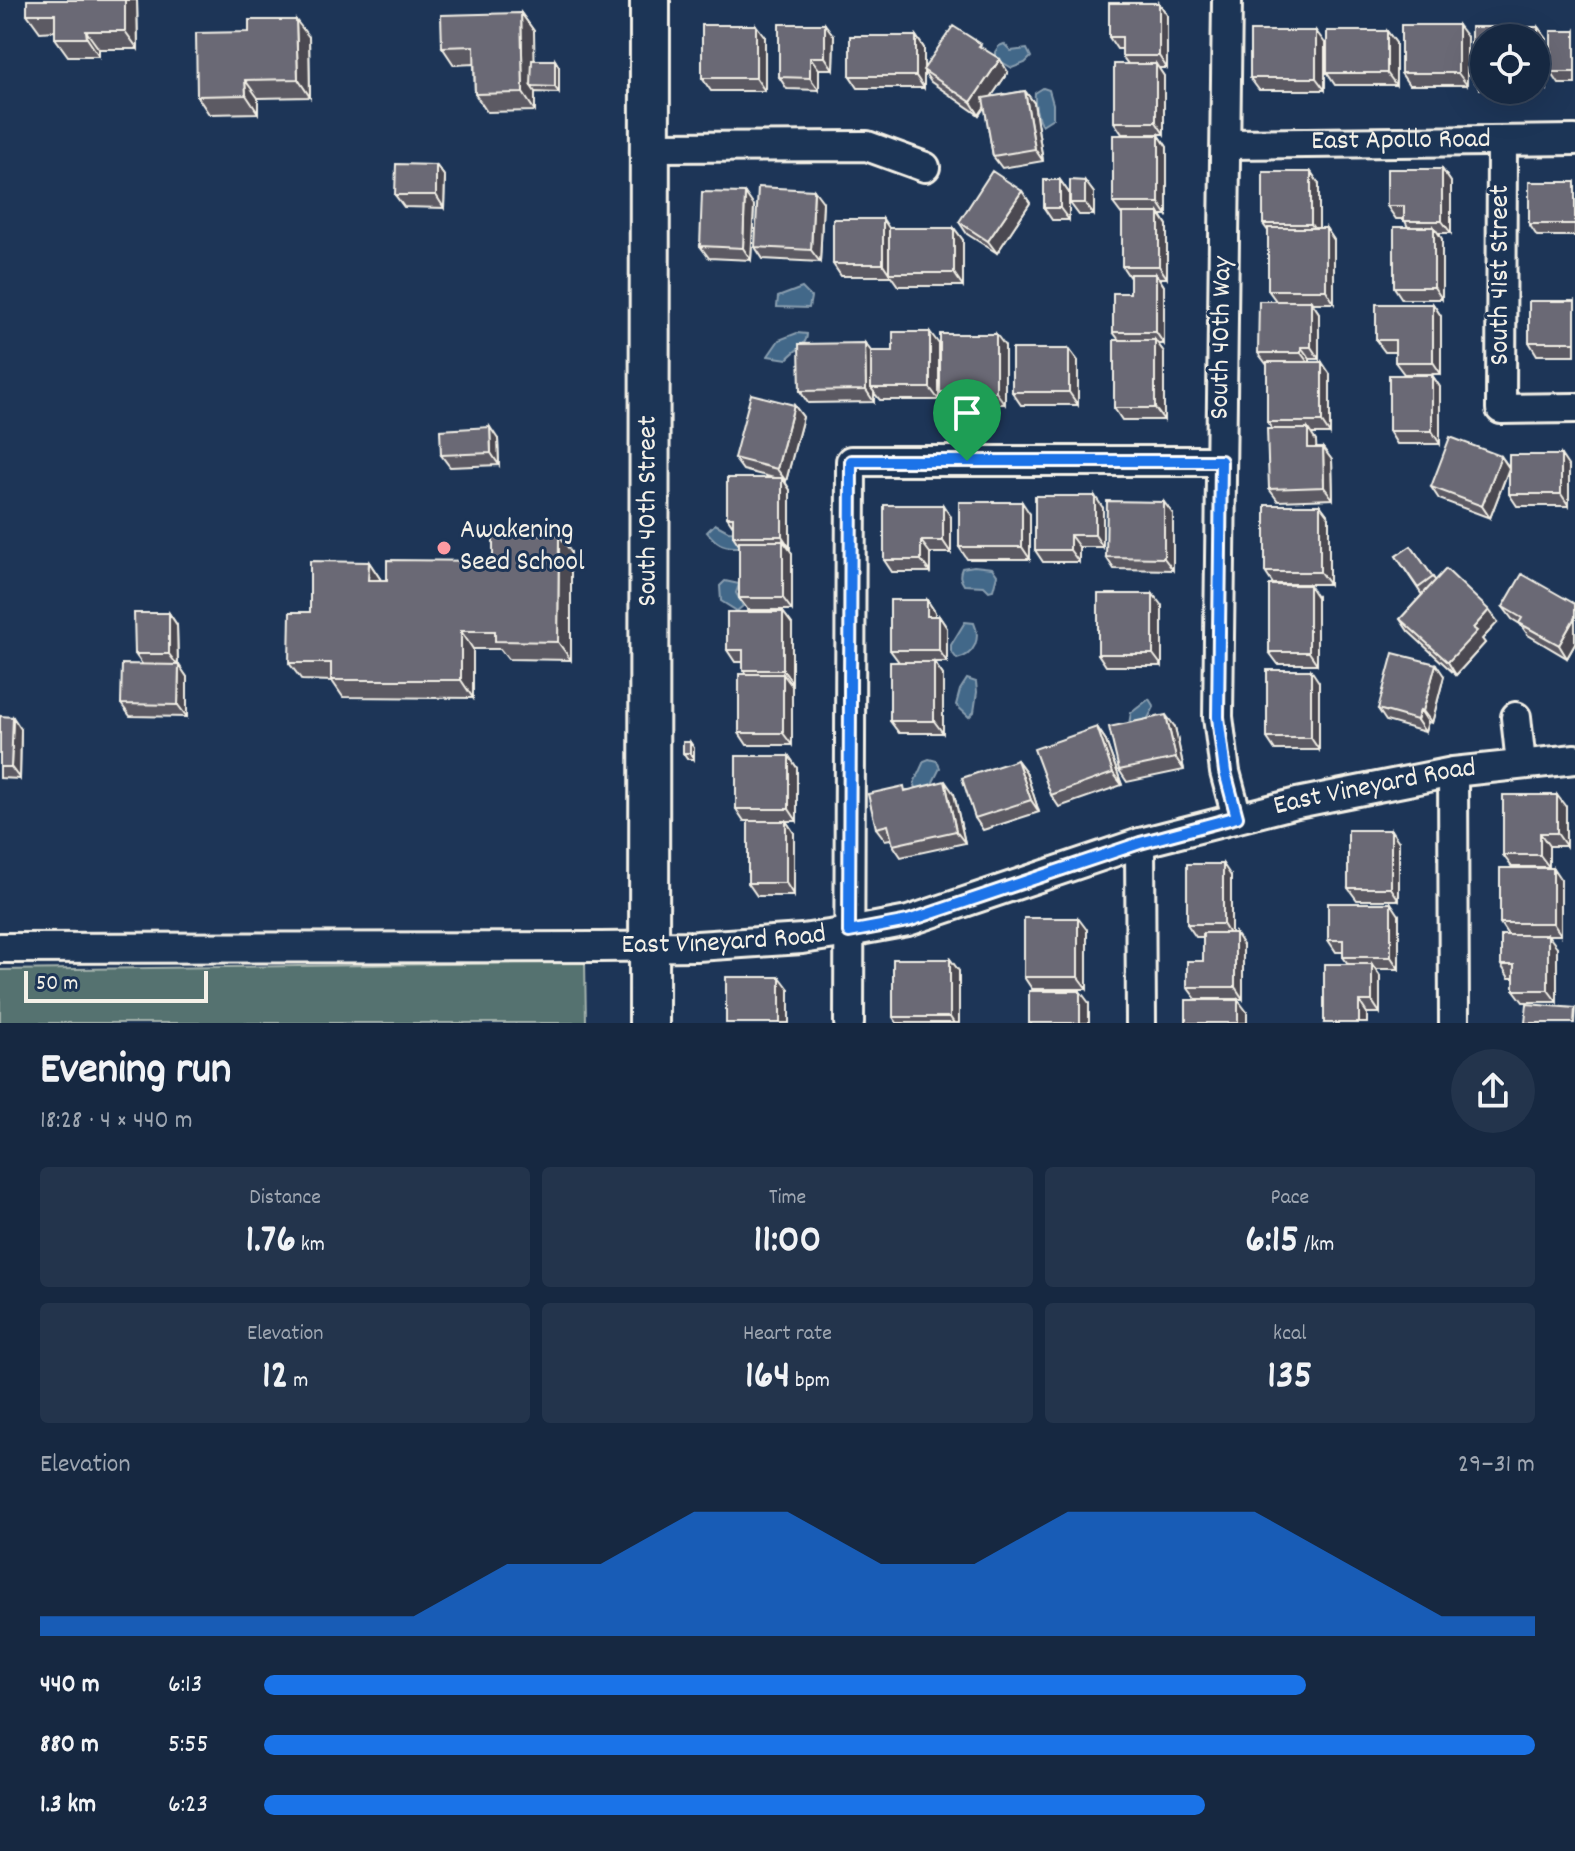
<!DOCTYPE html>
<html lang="en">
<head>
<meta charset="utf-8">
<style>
  :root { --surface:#162841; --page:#23344c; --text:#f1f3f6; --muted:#9ea6b1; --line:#35445a; --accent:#1a73e8 }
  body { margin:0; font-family:Dekko,sans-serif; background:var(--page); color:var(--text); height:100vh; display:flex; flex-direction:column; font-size:30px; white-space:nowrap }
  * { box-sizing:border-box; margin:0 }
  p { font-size:26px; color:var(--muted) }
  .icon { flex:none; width:44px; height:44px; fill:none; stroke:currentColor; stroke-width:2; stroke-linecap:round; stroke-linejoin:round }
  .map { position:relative; height:1023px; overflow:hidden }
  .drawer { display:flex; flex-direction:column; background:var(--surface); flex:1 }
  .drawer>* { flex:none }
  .tools { position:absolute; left:1470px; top:24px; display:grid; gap:16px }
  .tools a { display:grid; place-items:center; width:80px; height:80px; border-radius:50%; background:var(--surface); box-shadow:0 8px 32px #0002,0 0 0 2px var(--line); font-size:40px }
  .scale { position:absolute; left:24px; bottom:20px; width:184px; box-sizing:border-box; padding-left:8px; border:4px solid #f4f1e8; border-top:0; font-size:22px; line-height:28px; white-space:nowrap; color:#f4f1e8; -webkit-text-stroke:6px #1d3557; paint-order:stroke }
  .pin { position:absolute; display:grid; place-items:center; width:68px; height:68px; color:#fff; margin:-82px -34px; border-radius:50% 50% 50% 0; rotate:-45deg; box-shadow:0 0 8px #0007 }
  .pin .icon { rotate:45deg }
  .round { display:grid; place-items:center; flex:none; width:84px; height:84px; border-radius:42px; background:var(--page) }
  .head { display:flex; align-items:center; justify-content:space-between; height:136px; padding:0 40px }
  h1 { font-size:44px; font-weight:800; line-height:60px }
  .figures { display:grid; grid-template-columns:repeat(3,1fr); gap:12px; height:136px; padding:8px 40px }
  .figures div { display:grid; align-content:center; border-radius:8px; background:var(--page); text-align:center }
  .figures b { font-size:40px; font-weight:800 }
  .figures small { font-size:22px; font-weight:400 }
  .figures p { font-size:22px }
  .chart { height:224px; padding:16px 40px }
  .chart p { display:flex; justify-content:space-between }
  .chart svg { width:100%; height:144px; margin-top:8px; fill:var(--accent); opacity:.7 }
  ul { padding:0 40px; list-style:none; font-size:26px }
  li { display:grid; grid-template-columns:128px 96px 1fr; align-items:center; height:60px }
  li i { height:20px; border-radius:10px; background:var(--accent) }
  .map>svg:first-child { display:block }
  .green { fill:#547270; stroke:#a4b2ac; stroke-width:2 }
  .water { fill:#426789; stroke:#899eaf; stroke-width:2 }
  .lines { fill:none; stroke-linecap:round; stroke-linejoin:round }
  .street-casing { stroke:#f4f1e8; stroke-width:34 }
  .secondary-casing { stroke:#f4f1e8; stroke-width:44 }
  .street { stroke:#1d3557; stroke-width:28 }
  .secondary { stroke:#1d3557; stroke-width:38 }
  .wall { fill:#5c5a64; stroke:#f4f1e8; stroke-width:2 }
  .shaded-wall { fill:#4b4a51; stroke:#f4f1e8; stroke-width:2 }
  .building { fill:#6b6974; stroke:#f4f1e8; stroke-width:2 }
  .route-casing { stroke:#fff; stroke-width:16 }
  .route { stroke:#1a73e8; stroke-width:10 }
  .poi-dot { fill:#ff9aa2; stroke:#1d3557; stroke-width:3 }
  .labels { text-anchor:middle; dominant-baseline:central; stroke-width:6; stroke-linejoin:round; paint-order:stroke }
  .street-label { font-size:28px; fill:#f4f1e8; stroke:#1d3557 }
  .poi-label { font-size:28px; fill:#f4f1e8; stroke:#1d3557; text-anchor:start }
</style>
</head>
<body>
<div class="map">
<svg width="1575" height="1023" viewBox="0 0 1575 1023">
  <rect width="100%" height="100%" fill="#1d3557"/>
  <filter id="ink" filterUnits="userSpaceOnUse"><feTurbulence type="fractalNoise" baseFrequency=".0125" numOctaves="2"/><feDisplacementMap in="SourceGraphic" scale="16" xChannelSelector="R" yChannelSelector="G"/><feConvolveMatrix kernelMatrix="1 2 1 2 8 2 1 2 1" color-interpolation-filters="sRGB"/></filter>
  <g filter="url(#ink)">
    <path class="green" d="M585 962 586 1023H0V970Z"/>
    <path class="water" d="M1004 44 1011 51 1027 49 1031 57 1025 63 1012 68 995 58V52L999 46Z
      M1043 88 1049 90 1053 104V118L1042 125C1037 119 1034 101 1035 93Z
      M802 288 811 297 809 308 777 307 778 297Z
      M797 333 807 334C807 346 794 350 787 359L768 356 779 340Z
      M715 524 728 531 740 532 739 547C722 548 716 543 707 532Z
      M974 566 992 568 997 575 993 590 989 591 984 586 964 585C960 579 959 575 962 568Z
      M725 581 739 584 736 593 743 606 737 611 721 601 720 586Z
      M965 622 974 623C981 638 975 655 957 659L951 651V645Z
      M967 679 976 682 977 692 974 712 969 717 956 705 960 690Z
      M1149 699 1154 707 1147 720 1129 724 1131 713Z
      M929 759 937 761 940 768 929 790H917L914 783 924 761Z"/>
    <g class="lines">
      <g class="street-casing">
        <g id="street">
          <path d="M1227 0 1218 717 1225 772 1237 817"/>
          <path d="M1502 141 1501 409 1575 408"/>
          <path id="s1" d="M1227 144 1575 140"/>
          <path d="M650 147 867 146 925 167"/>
          <path d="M1516 717 1521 764"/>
          <path d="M1453 772 1454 1023"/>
          <path d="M1140 843 1141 1023"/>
          <path id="s2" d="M0 948 600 947 697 946 802 939 849 932 908 921 1140 843 1297 803 1453 772 1575 759"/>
          <path d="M849 1023 851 461H1221"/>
        </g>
      </g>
      <g class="secondary-casing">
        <g id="secondary">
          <path id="s3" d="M649 1023 650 0"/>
        </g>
      </g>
      <use href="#street" class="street"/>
      <use href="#secondary" class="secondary"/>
    </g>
    <path class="wall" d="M137 0 138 49H99V56H68L55 38V31L40 32 27 14Z
      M1159 3 1167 15V68H1158L1164 76V134H1122L1114 122 1128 64 1122 56V49H1117L1109 37Z
      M521 13 534 31V60H555L559 67V93L535 92V111L487 112 475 94 474 64 454 65 442 47Z
      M1471 27H1538L1547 39V89H1536V38H1484V89H1480L1471 77Z
      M1387 31 1396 43V85H1335L1327 73Z
      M1575 31V84H1559L1551 72Z
      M834 36 833 69H819V90L787 89 779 77Z
      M916 36 924 48V68L984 49 1008 72 991 97 1025 91 1034 103 1043 161 1002 168 993 156 985 106 979 115 931 82 924 72V88H858L850 76Z
      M309 37 310 97 258 98V113L209 114 197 96Z
      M765 37V91H711L702 78Z
      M1467 37V85H1409L1401 73Z
      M1325 43V90H1259L1250 78Z
      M1159 135 1167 147V215H1161L1167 225V278H1159L1164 286V344H1158L1164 352V420H1122L1114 408 1119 340 1113 332 1130 293V278L1122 266V215L1113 203Z
      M436 165 445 177 444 208 404 207 395 195Z
      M1442 169 1451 182V233H1438L1442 239V299H1402L1394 287 1408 227 1404 219H1396L1387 206Z
      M1311 172 1319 184V228H1326L1334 240V303H1312L1319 313V359H1310V362L1330 374V434H1311L1316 441V448H1323L1332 460 1333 499 1278 501 1269 489 1272 429 1267 422V365L1258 353 1276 301 1268 290V231L1263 224Z
      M1060 180 1069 193V220H1052L1044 208Z
      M1085 181 1094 193V215H1079L1070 203Z
      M1575 182V236H1537L1529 224Z
      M1022 191 1030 203 997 253 967 234 959 222Z
      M823 202 820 262 763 259 755 247Z
      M754 206 751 260 709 258 700 246Z
      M889 228H954L963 240V286H898L891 276H841L833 264Z
      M1575 301V355H1537L1529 342Z
      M1433 304 1441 316V374H1404L1395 362V352H1385L1376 340Z
      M939 344V400H880L874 393V402L808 403 800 391 871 352 893 351Z
      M1005 346V404H949L940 392Z
      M1069 349 1078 361V405H1021L1012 392Z
      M1432 375 1440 387V444H1397L1389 431Z
      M794 405 803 417 786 481 784 480 790 490V548H788L792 553V610H748L739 598V545L733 536V526L727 517 774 478 743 470 734 458Z
      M498 439 499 465 450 467 441 455Z
      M1501 456 1509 467H1569V506H1517L1509 494V469L1490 518 1439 499 1431 487Z
      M1320 505 1329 517V584H1273L1265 572Z
      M1103 508V547H1079V562H1043L1035 550Z
      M1030 514V559H967L959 547Z
      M1173 514V570L1114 569 1106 557Z
      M951 517V553H930V572H892L884 560Z
      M1411 546 1435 580 1498 622 1482 639 1485 643 1456 675 1408 631 1400 619 1422 595 1396 556Z
      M571 552V660L508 659 500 649H473V698L343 697 332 681 302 680 289 663 310 612 369 562 381 580H387L493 561Z
      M1317 597V664H1278L1269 652Z
      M927 600 935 612V616H939L947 628V662H899L890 650Z
      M1575 604V644L1567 658 1528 635 1520 624 1512 619 1503 607Z
      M1162 606V666H1106L1098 654Z
      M783 612 792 624V682H789L792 686V745H747L739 733 746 674 743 670V662H735L727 650Z
      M169 613 177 625 178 665 187 677V717L130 716 121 704 142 664 135 654Z
      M934 662 943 675V733H899L890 721Z
      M1444 676 1432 723 1428 722 1425 732 1386 721 1378 709Z
      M1319 682V750H1275L1267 738Z
      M0 716 21 729 20 779 0 778Z
      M1097 727 1105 739 1122 785 1059 807 1051 795Z
      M1175 727 1184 770 1127 782 1119 770Z
      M690 742 694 748V759H687L683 753Z
      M789 756 797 768V821H786L794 833V896H757L748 883V821H744L736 809Z
      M1017 760 1026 772 1039 812 983 830 975 818Z
      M907 790 954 794 965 843 901 857 893 845 891 839 885 840 876 828Z
      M1566 807V846H1549V867H1512L1503 855Z
      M1399 842V900H1357L1348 888Z
      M1231 876V933L1243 945V999H1196L1187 987 1203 961V937H1196L1187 924Z
      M1561 880V935H1508L1500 923Z
      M1399 915V969H1375L1380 976V1013H1367V1023H1324L1348 964 1343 957V952H1336L1328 940Z
      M1087 930V989H1032L1024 977Z
      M1557 947V1002H1523L1514 990V978H1509L1501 965Z
      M950 959 959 971V1023H897L893 1017Z"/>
    <path class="shaded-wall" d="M125 0H137L138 49 125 31Z
      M1159 3 1167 15V68L1159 56Z
      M521 13 534 31 535 87 531 86 535 92V111L523 93Z
      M296 20 309 37 310 97 298 79Z
      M825 24 834 36 833 69 825 57Z
      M756 25 765 37V91L756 78Z
      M1458 25 1467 37V85L1458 73Z
      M1538 27 1547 39V89L1538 77Z
      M86 31 99 49V56L87 38Z
      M1316 31 1325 43V90L1316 78Z
      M1387 31 1396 43V85L1387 73Z
      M916 36 924 48V88L916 76Z
      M810 57 819 69V90L810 78Z
      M1000 59 1008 72 979 115 971 102Z
      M555 60 559 67V93L555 87Z
      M1156 64 1164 76V134L1156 122Z
      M245 80 258 98V113L246 95Z
      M1025 91 1034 103 1043 161 1035 149Z
      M1159 135 1167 147V215L1159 203Z
      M436 165 445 177 444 208 436 195Z
      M1442 169 1451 182V233L1442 221Z
      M1311 172 1319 184V236L1311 224Z
      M1060 180 1069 193V220L1060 208Z
      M1085 181 1094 193V215L1085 203Z
      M814 190 823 202 820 262 811 250Z
      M1022 191 1030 203 997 253 988 241Z
      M745 193 754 206 751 260 743 248Z
      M1159 213 1167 225V278L1159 266Z
      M883 219 891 231 889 273 883 264Z
      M1434 227 1442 239V299L1434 287Z
      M954 228 963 240V286L954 273Z
      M1326 228 1334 240V303L1326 290Z
      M1156 274 1164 286V344L1156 332Z
      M1311 301 1319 313V359L1311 347Z
      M1433 304 1441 316V374L1433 362Z
      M930 332 939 344V400L930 388Z
      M996 334 1005 346V404L996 392Z
      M1155 340 1164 352V420L1155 408Z
      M865 343 874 355 871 388 874 392V402L866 390Z
      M1301 347 1310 359V365L1301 353Z
      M1069 349 1078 361V405L1069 392Z
      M1322 362 1330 374V434L1322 422Z
      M1432 375 1440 387V444L1432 431Z
      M794 405 803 417 786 481 777 469Z
      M490 427 498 439 499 465 491 453Z
      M1308 429 1316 441 1317 460 1308 448Z
      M1323 448 1332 460 1333 499 1324 487Z
      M1561 455 1569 467V506L1561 494Z
      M1501 456 1509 468 1490 518 1482 506Z
      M782 478 790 490V548L782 536Z
      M1095 496 1103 508V547L1095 535Z
      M1022 502 1030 514V559L1022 547Z
      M1164 502 1173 514V570L1164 558Z
      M943 505 951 517V553L943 541Z
      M1320 505 1329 517V584L1320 572Z
      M559 535 571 552V660L558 642Z
      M1070 535 1079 547V562L1070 550Z
      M783 541 792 553V610L783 598Z
      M921 541 930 553V572L921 560Z
      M369 562 381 580V598L368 580Z
      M1309 585 1317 597V664L1309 652Z
      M1153 594 1162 606V666L1153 654Z
      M927 600 935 612V628L927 616Z
      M1489 610 1498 622 1482 639 1485 643 1456 675 1448 662 1473 628Z
      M783 612 792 624V682L783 670Z
      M169 613 177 625 178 666 169 654Z
      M939 616 947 628V662L939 650Z
      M1575 617V644L1567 658 1559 645Z
      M461 631 473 649V698L461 680Z
      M934 662 943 675V733L934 721Z
      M1436 664 1444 676 1432 723 1423 711Z
      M179 665 187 677V717L178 705Z
      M1311 670 1319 682V750L1311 738Z
      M783 674 792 686V745L783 733Z
      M1420 710 1428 722 1425 732 1417 720Z
      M1166 715 1175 727 1184 770 1176 758Z
      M13 717 21 729 20 779 11 767Z
      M1097 727 1105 739 1122 785 1113 773Z
      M690 742 694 748V759L690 753Z
      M789 756 797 768V821L789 809Z
      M1017 760 1026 772 1039 812 1031 800Z
      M945 781 954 794 965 843 956 831Z
      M1557 795 1566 807V846L1557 833Z
      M786 821 794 833V896L786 883Z
      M1391 830 1399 842V900L1391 888Z
      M1540 833 1549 846V867L1540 855Z
      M1223 864 1231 876V937L1223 924Z
      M1553 868 1561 880V935L1553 923Z
      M1391 903 1399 915V969L1391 957Z
      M1078 918 1087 930V989L1078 977Z
      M1235 933 1243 945V999L1235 987Z
      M1548 935 1557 947V1002L1548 990Z
      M950 959 959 971V1023H954L950 1017Z
      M1372 964 1380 976V1013L1372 1001Z
      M780 977 789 989V1023H780Z
      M1080 991 1089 1003V1023H1080Z
      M1238 1000 1247 1012V1023H1238Z
      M1359 1001 1367 1013V1023H1359Z"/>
    <path class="building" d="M27 0H125V31H86L87 38H55V14H27Z
      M1109 3H1159V56H1122V37H1109Z
      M521 13 523 93 475 94 474 46 442 47 441 15Z
      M249 20H296L298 79 245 80 246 95 197 96 196 33 249 32Z
      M779 24H825V57H810V78L779 77Z
      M702 25H756V78H702Z
      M1401 25H1458V73H1401Z
      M953 26 981 44 979 46 1000 59 971 102 923 70Z
      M1471 27H1538V77H1536V38H1484V77H1471Z
      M1250 31H1316V78H1250Z
      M1327 31H1387V73H1327Z
      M1551 31H1575V72H1551Z
      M850 36H916V76H850Z
      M532 60H555V87L531 86Z
      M1114 64H1156V122H1114Z
      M1025 91 1035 149 993 156 983 98Z
      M1113 135H1159V203H1113Z
      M396 164 436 165V195H395Z
      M1387 169H1442V221H1404V206H1387Z
      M992 171 1022 191 988 241 959 222Z
      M1263 172H1311V224H1263Z
      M1044 180H1060V208H1044Z
      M1070 180 1085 181V203H1070Z
      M1529 182H1575V224H1529Z
      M758 187 814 190 811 250 755 247Z
      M702 192 745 193 743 248 700 246Z
      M1122 213H1159V266H1122Z
      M833 219H883V264H833Z
      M1394 227H1434V287H1394Z
      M889 228H954V273H889Z
      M1268 228H1326V290H1268Z
      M1130 274H1156V332H1113V293H1130Z
      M1259 301H1311V347H1301V353H1258Z
      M1529 301H1575V342H1529Z
      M1376 304H1433V362H1395V340H1376Z
      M893 332H930V388H871V351H893Z
      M940 334H996V392H940Z
      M1114 340H1155V408H1114Z
      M865 343 866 390 800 391 799 344Z
      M1012 349H1069V392H1012Z
      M1267 362H1322V422H1267Z
      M1389 375H1432V431H1389Z
      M751 394 794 405 777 469 734 458Z
      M490 427 491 453 441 455 440 430Z
      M1267 429H1308V448H1323L1324 487 1269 489Z
      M1450 437 1501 456 1482 506 1431 487Z
      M1509 455H1561V494H1509Z
      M727 478H782V536H733V517H727Z
      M1035 496H1095V535H1070V550H1035Z
      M1107 501 1164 502V558L1106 557Z
      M959 502H1022V547H959Z
      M884 505H943V541H921V560H884Z
      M1265 505H1320V572H1265Z
      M493 534 559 535 558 642 495 641V631H461V680H331V663H289L290 612H310V561L369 562 368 580H387V560L493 561Z
      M739 541H783V598H739Z
      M1411 546 1433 577 1418 588 1396 556Z
      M1446 569 1489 610 1473 628 1477 631 1448 662 1400 619Z
      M1522 574 1575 604V617L1559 645 1519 623 1522 618 1503 607Z
      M1269 585H1309V652H1269Z
      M1098 594H1153V654H1098Z
      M890 600H927V616H939V650H890Z
      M727 612H783V670H743V650H727Z
      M134 613H169V654H135Z
      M1393 653 1436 664 1423 711 1420 710 1417 720 1378 709Z
      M890 662H934V721H890Z
      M122 664 179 665 178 705 121 704Z
      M1267 670H1311V738H1267Z
      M739 674H783V733H739Z
      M1166 715 1176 758 1119 770 1109 727Z
      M0 716 13 717 11 767H0Z
      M1097 727 1113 773 1051 795 1034 749Z
      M683 742H690V753H683Z
      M736 756H789V809H736Z
      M1017 760 1031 800 975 818 962 778Z
      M945 781 956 831 893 845 888 825 876 828 868 794 904 786 905 791Z
      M1503 795H1557V833H1540V855H1503Z
      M748 821H786V883H748Z
      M1348 830H1391V888H1348Z
      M1187 864H1223V924H1187Z
      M1500 868H1553V923H1500Z
      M1328 903H1391V957H1343V940H1328Z
      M1024 918H1078V977H1024Z
      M1203 933H1235V987H1187V961H1203Z
      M1501 935H1548V990H1514V965H1501Z
      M893 959H950V1017H893Z
      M1324 964H1372V1001H1359V1023H1324Z
      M726 977H780V1023H726Z
      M1029 991H1080V1023H1029Z
      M1186 1000H1238V1023H1186Z
      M1527 1004 1575 1008 1574 1023H1525Z"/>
  </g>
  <g class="lines" filter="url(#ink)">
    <g class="route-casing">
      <path id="route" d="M851 461H1221L1218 717 1225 772 1237 817 1140 843 908 921 849 932Z"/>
    </g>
    <use href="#route" class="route"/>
  </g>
  <circle class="poi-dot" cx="444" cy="548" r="8"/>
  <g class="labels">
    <g class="street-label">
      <text stroke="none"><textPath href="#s1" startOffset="174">East Apollo Road</textPath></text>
      <text transform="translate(1502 275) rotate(-90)">South 41st Street</text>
      <text transform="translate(1223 338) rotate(-89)">South 40th Way</text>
      <text stroke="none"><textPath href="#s3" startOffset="512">South 40th Street</textPath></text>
      <text stroke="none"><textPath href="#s2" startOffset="1396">East Vineyard Road</textPath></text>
      <text stroke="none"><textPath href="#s2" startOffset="724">East Vineyard Road</textPath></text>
    </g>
    <g class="poi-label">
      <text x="460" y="532">Awakening<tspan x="460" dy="32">Seed School</tspan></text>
    </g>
  </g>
</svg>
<div class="tools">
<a><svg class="icon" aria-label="locate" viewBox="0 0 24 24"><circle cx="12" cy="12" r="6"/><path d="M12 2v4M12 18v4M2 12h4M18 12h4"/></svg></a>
</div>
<div class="scale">50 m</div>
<div class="pin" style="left:967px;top:461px;background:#1e9e55"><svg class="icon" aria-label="arrive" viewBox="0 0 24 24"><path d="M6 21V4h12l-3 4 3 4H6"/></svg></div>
</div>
<section class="drawer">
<div class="head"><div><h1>Evening run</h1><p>18:28 · 4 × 440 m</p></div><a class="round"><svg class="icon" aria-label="share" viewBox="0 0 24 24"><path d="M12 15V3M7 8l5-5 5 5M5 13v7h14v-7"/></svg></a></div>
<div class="figures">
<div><p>Distance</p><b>1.76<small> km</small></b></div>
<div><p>Time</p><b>11:00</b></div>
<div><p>Pace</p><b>6:15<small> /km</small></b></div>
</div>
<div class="figures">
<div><p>Elevation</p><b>12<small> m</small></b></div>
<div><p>Heart rate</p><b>164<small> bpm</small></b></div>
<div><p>kcal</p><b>135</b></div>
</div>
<div class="chart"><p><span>Elevation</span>29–31 m</p>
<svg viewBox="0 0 160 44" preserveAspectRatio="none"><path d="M0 44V38L10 38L20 38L30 38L40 38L50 22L60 22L70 6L80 6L90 22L100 22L110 6L120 6L130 6L140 22L150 38L160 38V44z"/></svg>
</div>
<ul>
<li><b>440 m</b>6:13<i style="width:82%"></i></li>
<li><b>880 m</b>5:55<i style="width:100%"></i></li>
<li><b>1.3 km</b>6:23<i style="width:74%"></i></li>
</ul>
</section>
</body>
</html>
